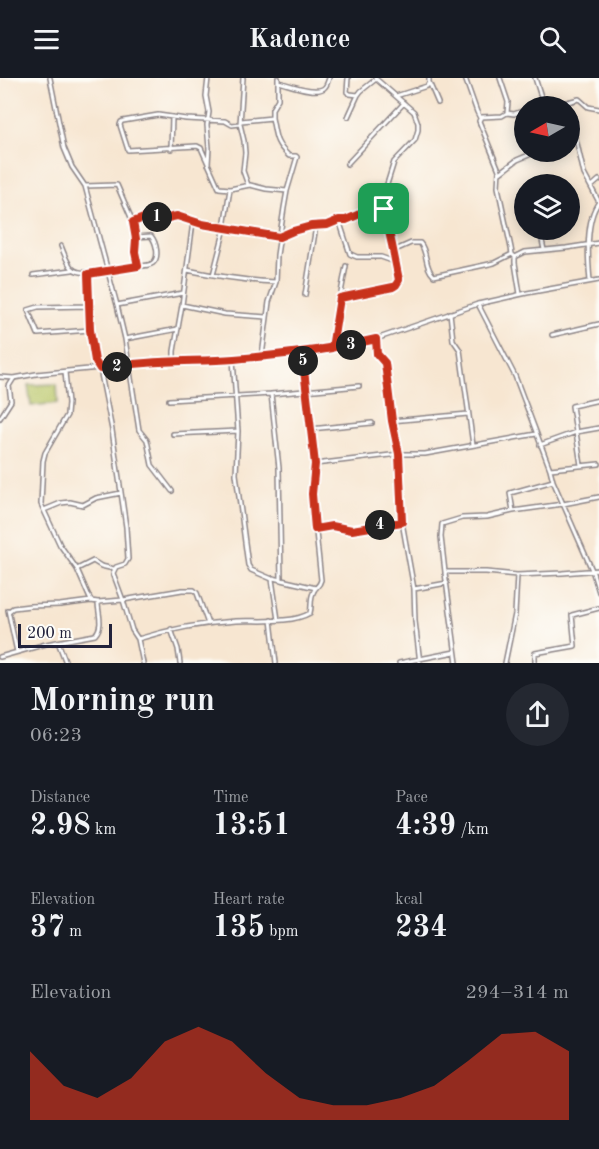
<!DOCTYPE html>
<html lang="en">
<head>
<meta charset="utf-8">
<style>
  :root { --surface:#171b24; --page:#242831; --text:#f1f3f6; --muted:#9ea1a6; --accent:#c8321e }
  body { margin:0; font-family:"Old Standard TT",serif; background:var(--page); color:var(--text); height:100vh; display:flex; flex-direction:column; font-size:22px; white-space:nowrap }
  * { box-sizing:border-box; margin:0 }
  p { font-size:20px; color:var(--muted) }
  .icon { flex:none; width:33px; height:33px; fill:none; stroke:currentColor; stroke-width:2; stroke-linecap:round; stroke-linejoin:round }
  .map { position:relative; height:585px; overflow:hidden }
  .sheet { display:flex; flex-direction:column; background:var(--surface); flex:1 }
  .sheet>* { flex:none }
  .needle { width:39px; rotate:261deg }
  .tools { position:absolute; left:514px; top:18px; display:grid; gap:12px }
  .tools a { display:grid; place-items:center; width:66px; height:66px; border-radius:50%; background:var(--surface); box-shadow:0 3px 15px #0003; font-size:30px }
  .scale { position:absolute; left:18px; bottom:15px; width:94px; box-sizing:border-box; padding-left:6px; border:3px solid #22223b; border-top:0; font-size:16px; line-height:21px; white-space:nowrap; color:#22223b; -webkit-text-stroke:4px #fdfcf7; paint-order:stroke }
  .pin { position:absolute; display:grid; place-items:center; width:51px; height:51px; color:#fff; margin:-26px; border-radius:12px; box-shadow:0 3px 9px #0006 }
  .km { position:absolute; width:30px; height:30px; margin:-15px; border-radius:50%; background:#222; color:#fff; font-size:16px; line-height:30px; text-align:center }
  .round { display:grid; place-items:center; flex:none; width:63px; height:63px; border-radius:32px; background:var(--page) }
  .overview { display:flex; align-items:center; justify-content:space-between; height:102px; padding:0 30px }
  h1 { font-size:33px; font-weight:700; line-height:45px }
  .figures { display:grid; grid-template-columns:repeat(3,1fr); gap:9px; height:102px; padding:6px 30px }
  .figures div { display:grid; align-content:center }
  .figures b { font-size:30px; font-weight:700 }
  .figures small { font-size:16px; font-weight:400 }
  .figures p { font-size:16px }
  .chart { height:168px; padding:12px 30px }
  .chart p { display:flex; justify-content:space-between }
  .chart svg { width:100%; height:108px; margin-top:6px; fill:var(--accent); opacity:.7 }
  header { display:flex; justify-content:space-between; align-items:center; height:78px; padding:0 30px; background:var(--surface); font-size:27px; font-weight:700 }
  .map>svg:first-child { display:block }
  .green { fill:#b9c668; stroke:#6e7452; stroke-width:1.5 }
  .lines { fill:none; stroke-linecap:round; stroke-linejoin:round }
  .minor-casing { stroke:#8c8486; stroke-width:6 }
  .tertiary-casing { stroke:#8c8486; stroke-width:6 }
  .minor { stroke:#fff; stroke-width:3 }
  .tertiary { stroke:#fff; stroke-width:3 }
  .route-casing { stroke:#fff; stroke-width:12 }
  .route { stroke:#c8321e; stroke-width:8 }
</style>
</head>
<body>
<header><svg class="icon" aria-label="menu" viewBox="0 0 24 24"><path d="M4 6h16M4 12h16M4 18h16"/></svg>Kadence<svg class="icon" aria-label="search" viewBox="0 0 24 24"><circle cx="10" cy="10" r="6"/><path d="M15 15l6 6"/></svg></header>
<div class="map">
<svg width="599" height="585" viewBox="0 0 599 585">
  <rect width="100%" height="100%" fill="#fdfcf7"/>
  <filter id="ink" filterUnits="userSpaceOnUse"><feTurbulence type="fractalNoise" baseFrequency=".0167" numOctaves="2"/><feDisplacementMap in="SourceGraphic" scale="12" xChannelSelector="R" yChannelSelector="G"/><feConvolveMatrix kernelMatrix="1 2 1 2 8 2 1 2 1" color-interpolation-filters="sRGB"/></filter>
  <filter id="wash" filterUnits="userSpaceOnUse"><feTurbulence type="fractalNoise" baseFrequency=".008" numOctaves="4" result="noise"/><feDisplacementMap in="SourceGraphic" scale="24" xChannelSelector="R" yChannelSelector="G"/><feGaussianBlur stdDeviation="1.35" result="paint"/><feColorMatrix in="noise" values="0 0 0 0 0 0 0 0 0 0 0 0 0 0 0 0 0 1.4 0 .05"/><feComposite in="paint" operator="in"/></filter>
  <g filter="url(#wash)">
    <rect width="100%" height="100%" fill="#f7e6d1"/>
    <path class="green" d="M57 306 58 325 31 328 28 307Z"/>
  </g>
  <g filter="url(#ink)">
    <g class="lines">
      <g class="minor-casing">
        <path id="minor" d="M50 0 64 70 72 89 85 108 117 227 125 261 139 352 147 362 152 387 172 413
          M208 0 206 18 209 34 207 47 209 70 208 86
          M243 0 240 46 244 63 245 75 243 93 248 107
          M278 0V4C288 6 318 18 325 9 327 7 328 3 329 0
          M348 0 347 14 350 16 358 17 361 13 376 1
          M465 0 477 34 480 40
          M500 0 508 24 507 35 502 38 481 39 479 43 499 92 498 109 511 170 512 176 515 179
          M535 0 544 28
          M429 4 438 25
          M396 18 427 8 429 4V0
          M552 28 579 21 588 29 599 31
          M507 35 514 36 525 32
          M348 39 358 17
          M272 40V31L278 21V4
          M241 43 272 40C276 58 274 64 289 78H296L297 79 287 113 284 130 277 177 276 204 269 224 262 278
          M240 46 232 47 225 43 186 41 158 37 123 43 121 44 120 47 128 72 197 68 201 70 219 110 230 111 225 143V150H232L279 159
          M570 58H574L576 61 584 96 599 124
          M171 71 172 39
          M347 86 404 25
          M500 95 517 82 536 74
          M85 108 117 107 133 144 136 159
          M592 108 599 102
          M230 111 250 107 266 111 287 113
          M339 142 350 176 357 179H381L395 184
          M133 144 149 138 163 141 177 138 202 146 225 150 213 197
          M540 152 544 172
          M279 158 293 153 311 148 327 147 339 142H346L362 135 383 131
          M61 168C64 175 67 185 72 190 82 201 123 190 138 188L135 174 136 159 151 158C156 164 160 179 153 185 149 188 142 188 138 188
          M393 173 411 165H420C428 174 424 189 434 198L494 185 512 176
          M187 192C216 198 246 203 276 204
          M88 196 90 252 95 283 100 291 112 352 126 449 128 481 125 486 116 489 113 495 123 522 132 552 138 561 143 585
          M33 197 72 192
          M590 203C588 181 585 142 599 124
          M520 216 515 185V179L525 174 566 170 599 165
          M305 217 316 148
          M340 220 346 188
          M478 226 515 298 550 391 553 403 592 492 599 514
          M117 227 183 215
          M182 227 225 236 266 239
          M89 228 38 229 28 232 38 256 90 252
          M450 235 453 262 460 272 473 367
          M552 257 599 246
          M125 261 178 251
          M376 261 377 276 385 285 391 343 399 376 402 444 414 511 415 543 420 585
          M332 270 340 220 393 209 396 207 399 202 392 167 383 131V119L394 84 415 62 418 52V45L414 34 375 0
          M233 281 238 353 236 396 248 487 251 492 272 501 278 542
          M174 283V273L182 227 193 144
          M271 316 279 390 281 502
          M169 322 271 316 359 308
          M0 340 11 323 9 308 14 300
          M391 343 468 336
          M310 351 372 345
          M173 356 238 353
          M540 367 576 354 599 350
          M315 386 399 376H425L536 356
          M581 387 572 328 599 322
          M550 391 599 386
          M44 432 61 425 70 424 83 427 96 420 121 415
          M513 433 510 415 553 403
          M316 451 332 448 352 452 402 444
          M77 491 93 483 101 488 114 491
          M445 495 457 585
          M517 497 562 495 599 492
          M273 500 316 510
          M414 511 447 505
          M98 524 123 522 182 512H194L197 515 208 546
          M271 542 276 585
          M171 551 178 571 180 585
          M138 561C170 551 203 545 236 543 258 542 291 546 310 535 312 528 310 521 313 515 315 508 319 510 321 502L312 416 315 386 302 275
          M58 564 66 585
          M17 574 8 532 9 533 13 530 30 528 60 527 91 523
          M0 579 46 566 95 557C104 547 98 536 98 524L91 523 77 491 60 467 41 426 43 383 45 375 67 337 68 325 65 294
          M399 585 455 574
          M505 585 515 536 517 497 486 494H445L441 459 442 446 462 440 487 439 513 433 563 426 599 419
          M535 585V575L575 568 572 537 599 530"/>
      </g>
      <g class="tertiary-casing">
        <path id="tertiary" d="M0 299 14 300 36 296 174 283 233 281 302 275 331 270 376 261 478 226 527 215 599 202"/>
      </g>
      <use href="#minor" class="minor"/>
      <use href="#tertiary" class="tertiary"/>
    </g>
  </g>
  <g class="lines" filter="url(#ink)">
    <g class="route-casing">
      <path id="route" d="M384 131 362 135 346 142H339L327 147 311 148 293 153 279 159 202 146 177 138 163 141 149 138 133 144 136 161 135 174 138 188 88 196 90 252 95 283 100 291C144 282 190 284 234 281 282 277 329 272 376 261L377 276 385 285 392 343 399 376 402 444 352 452 332 448 315 451 312 416 315 386 302 275 332 270 340 220 393 209 396 207 399 202 392 167 384 131"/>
    </g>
    <use href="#route" class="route"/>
  </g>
</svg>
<div class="tools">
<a><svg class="needle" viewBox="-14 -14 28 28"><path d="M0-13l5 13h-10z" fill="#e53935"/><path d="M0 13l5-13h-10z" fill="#9ea1a6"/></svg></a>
<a><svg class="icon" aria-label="layers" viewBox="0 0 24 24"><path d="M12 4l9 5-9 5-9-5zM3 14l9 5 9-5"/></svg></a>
</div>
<div class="scale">200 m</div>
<div class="pin" style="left:384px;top:131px;background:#1e9e55"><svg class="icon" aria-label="arrive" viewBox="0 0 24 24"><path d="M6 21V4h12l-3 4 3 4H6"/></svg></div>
<b class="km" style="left:157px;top:139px">1</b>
<b class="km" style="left:117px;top:289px">2</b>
<b class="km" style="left:351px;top:267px">3</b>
<b class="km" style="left:380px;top:447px">4</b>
<b class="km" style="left:303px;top:283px">5</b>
</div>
<section class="sheet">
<div class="overview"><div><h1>Morning run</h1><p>06:23</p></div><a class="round"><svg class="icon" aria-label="share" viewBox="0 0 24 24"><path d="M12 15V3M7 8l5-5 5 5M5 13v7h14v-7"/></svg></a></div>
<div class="figures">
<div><p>Distance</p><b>2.98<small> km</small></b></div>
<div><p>Time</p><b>13:51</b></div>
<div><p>Pace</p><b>4:39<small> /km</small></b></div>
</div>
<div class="figures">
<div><p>Elevation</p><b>37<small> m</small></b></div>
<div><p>Heart rate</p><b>135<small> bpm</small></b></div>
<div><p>kcal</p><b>234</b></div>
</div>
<div class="chart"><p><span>Elevation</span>294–314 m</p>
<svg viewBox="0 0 160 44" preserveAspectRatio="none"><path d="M0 44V16L10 30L20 35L30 27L40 12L50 6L60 12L70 25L80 35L90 38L100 38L110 35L120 30L130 20L140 9L150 8L160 16V44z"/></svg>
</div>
</section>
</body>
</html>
